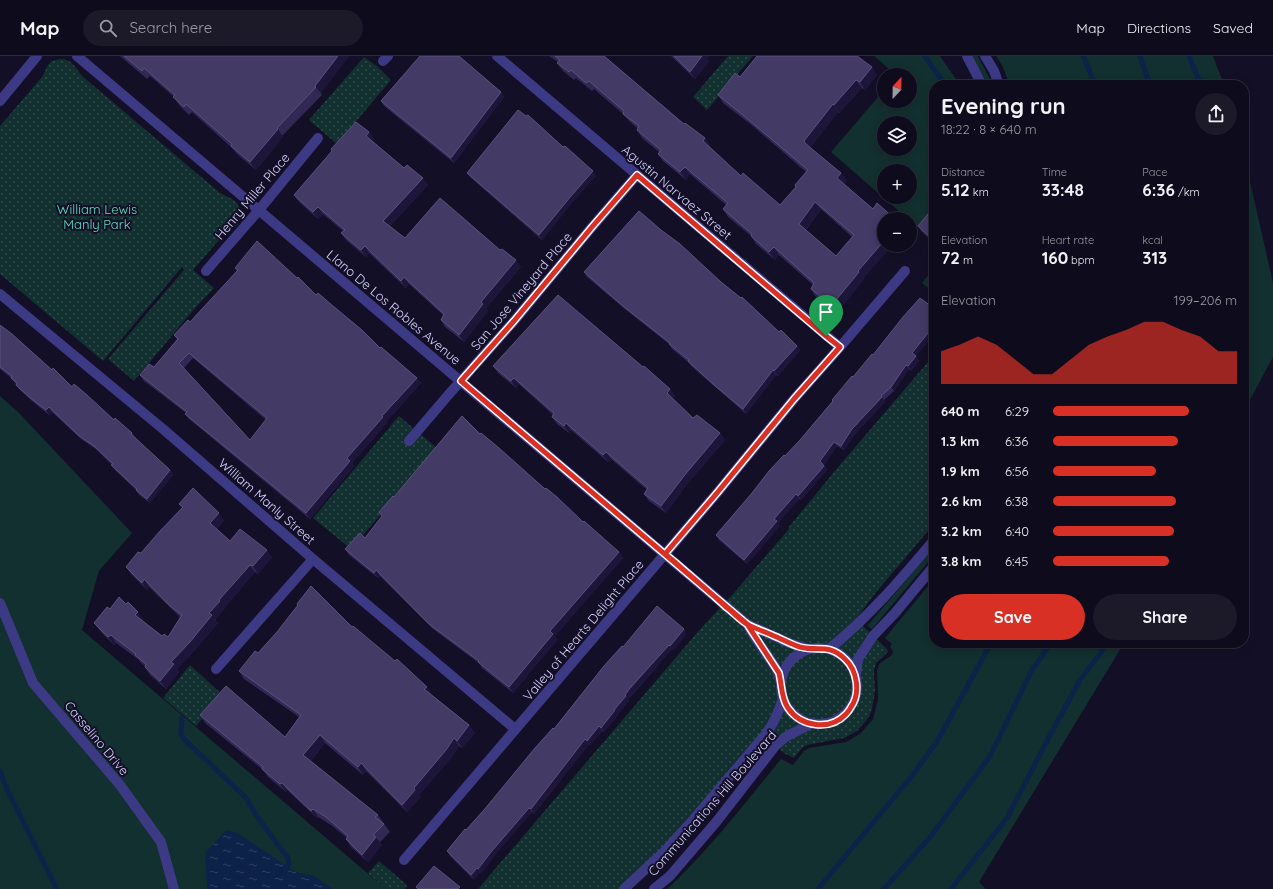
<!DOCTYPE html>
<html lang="en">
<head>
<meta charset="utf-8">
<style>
  :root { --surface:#0e0b1c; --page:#1c1929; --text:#f1f3f6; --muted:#9b9ba3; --line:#2e2b3b; --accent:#d93025 }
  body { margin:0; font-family:Quicksand,sans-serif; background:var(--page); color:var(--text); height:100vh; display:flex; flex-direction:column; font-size:15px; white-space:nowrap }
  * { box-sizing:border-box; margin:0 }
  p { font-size:13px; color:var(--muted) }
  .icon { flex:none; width:22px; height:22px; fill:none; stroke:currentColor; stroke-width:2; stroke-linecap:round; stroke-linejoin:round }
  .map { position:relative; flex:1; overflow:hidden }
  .panel { position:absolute; left:929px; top:24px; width:320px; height:568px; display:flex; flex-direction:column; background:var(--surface); border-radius:16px; box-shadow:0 2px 10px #0003,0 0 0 1px var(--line) }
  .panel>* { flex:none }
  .needle { width:26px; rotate:22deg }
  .fabs { position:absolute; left:877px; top:12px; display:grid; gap:8px }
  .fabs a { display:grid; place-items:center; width:40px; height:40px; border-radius:50%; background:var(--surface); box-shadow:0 2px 10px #0003,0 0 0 1px var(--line); font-size:20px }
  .pin { position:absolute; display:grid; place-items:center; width:34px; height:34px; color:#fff; margin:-41px -17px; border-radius:50% 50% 50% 0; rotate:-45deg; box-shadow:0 0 4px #0007 }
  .pin .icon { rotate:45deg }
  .round { display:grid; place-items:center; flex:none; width:42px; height:42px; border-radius:21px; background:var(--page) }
  .head { display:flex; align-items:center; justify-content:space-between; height:68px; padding:0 12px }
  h1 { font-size:22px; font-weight:800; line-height:30px }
  .stats { display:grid; grid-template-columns:repeat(3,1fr); gap:6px; height:68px; padding:4px 12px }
  .stats div { display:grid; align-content:center }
  .stats b { font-size:17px; font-weight:800 }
  .stats small { font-size:11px; font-weight:400 }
  .stats p { font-size:11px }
  .chart { height:112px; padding:8px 12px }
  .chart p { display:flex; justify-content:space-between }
  .chart svg { width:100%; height:72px; margin-top:4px; fill:var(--accent); opacity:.7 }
  .primary-button { display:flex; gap:8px; margin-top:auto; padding:8px 12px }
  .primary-button a { flex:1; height:46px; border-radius:24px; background:var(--accent); color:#fff; font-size:16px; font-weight:800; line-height:46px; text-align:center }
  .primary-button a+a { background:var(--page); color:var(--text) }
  ul { padding:0 12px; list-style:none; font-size:13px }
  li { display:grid; grid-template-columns:64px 48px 1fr; align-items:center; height:30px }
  li i { height:10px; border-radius:5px; background:var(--accent) }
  header { display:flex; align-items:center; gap:24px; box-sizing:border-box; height:56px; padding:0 20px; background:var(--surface); border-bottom:1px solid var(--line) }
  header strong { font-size:19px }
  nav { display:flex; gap:22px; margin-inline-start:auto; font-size:14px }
  .search { width:280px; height:36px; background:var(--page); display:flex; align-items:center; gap:10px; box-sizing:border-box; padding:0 14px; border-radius:22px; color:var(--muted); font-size:15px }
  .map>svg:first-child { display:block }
  .grass { fill:#12302f; fill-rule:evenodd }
  .park { fill:url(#park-dots) }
  .water { fill:url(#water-ripples) }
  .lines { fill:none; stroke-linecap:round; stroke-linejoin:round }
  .stream { stroke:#0c2248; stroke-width:5 }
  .minor { stroke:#3d3a85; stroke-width:10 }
  .wall { fill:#312854; fill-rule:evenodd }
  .shaded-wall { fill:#1d163a }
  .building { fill:#433a66; stroke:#5a527e; fill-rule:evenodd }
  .route-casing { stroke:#fff; stroke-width:8 }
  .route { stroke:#d93025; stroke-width:5 }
  .labels { text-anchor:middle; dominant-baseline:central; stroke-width:4; stroke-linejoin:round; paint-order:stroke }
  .street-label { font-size:13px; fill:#d9d4ff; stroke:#130f26 }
  .park-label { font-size:13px; fill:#5fe0c0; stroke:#130f26 }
</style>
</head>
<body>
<header>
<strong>Map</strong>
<div class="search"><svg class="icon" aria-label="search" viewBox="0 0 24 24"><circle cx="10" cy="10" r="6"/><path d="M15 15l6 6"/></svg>Search here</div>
<nav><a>Map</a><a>Directions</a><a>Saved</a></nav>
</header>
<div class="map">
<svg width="1273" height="833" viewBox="0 0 1273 833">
  <defs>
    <pattern id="park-dots" width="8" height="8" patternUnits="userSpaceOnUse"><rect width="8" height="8" fill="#12302f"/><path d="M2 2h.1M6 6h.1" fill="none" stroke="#344d4e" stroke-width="1.8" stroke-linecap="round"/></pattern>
    <pattern id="water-ripples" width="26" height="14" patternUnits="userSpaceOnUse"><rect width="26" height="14" fill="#0c2248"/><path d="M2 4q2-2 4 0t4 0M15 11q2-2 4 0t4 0" fill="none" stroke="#2f4163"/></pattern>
  </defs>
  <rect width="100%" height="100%" fill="#130f26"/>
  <path class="grass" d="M874 0H940L960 29H934V152L918 171 910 165V163H908L831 96 884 34V45H910V19H896ZM884 67H910V93H884ZM884 115H910V141H884Z
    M972 0H978L993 29H988Z
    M996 0H1213L1224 29H1010L1002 9Z
    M1244 99 1273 227V301L1244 355Z
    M934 212V237L922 227Z
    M0 340 18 356 132 477 99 515 82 574 386 833H0Z
    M934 492V499L872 573 867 570Z
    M934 523V587H1124L979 826 986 833H667C708 795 745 747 781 703L793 709 804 695 809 692 846 686 861 677 873 663 878 644 877 615 879 608 892 599 893 595 890 591 892 588 885 582Z"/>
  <path class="park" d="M728 0H753L707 54 693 41Z
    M364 1 378 11 391 24 337 88 309 64Z
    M60 3C72 3 75 11 82 20L220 137 232 143 237 147 240 155V164L237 169 225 177 193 214 214 232 195 252 134 325 108 303 184 214 182 211 103 305 0 218V70L42 21 48 9 52 5Z
    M934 299V466L928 475 877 535 856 563 887 593 888 596 876 607 874 615 875 635 872 653 869 661 864 667 857 675 844 682 807 689 802 692 794 702 784 697 765 679 624 833H478L702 571 733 538 789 473 788 472 839 410Z
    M399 360 438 393 351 493 313 462Z
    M190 609 223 639 196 670 163 642Z
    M379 805 407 829 405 833H386L368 817Z"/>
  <path class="water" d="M226 774 237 777 296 816 314 820 333 833H207L205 797Z"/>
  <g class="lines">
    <path class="stream" d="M925 0 945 29
      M1083 0 1089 13 1095 29
      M1140 0 1150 29
      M1189 0 1201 29
      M182 662 181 678 184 683 246 742 256 759 288 802 289 808 285 814
      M0 715 7 733 57 833
      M818 833 911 721 938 684 991 587
      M884 833 931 780 990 700 1032 614 1051 587
      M951 833 1007 762 1049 681 1080 624 1108 587"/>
    <path class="minor" d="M77 0 747 568 789 587 809 593
      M497 0 840 291
      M967 0 982 29
      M985 0 994 15 999 29
      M383 5 388 0
      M0 45 37 0
      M206 215 259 154 318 82
      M0 238 163 373 313 503 515 673
      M409 385 450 337 514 265 592 171 637 119
      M0 547 33 627 120 729 161 786 174 833
      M747 568C752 577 757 585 763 593 771 605 778 612 781 627
      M781 630a38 38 0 1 1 76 0a38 38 0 1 1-76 0Z
      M829 593C869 561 901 523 934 484
      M216 613 313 503
      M856 618 858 603 873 580 895 557 934 510
      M404 804 717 437 794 343 840 291 905 215
      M624 833 663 797 693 764 765 679C774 668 779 655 783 642
      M654 833 670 820 717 765 776 689 787 680 811 668"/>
  </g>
  <path class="wall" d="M120 0H349L321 37 322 39 282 80 283 81 256 114 237 98 232 92 192 56 189 59 179 49 174 41 150 20 147 23Z
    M549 0H604L684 68 705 82 710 90V91L741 120 780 149 796 131 806 116 754 71 723 47 718 39 740 21 872 11 877 19 865 34 862 32 839 57 838 56 810 92 841 117 847 125 844 128 864 222V223L837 257 816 241 811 233 813 229 779 199 775 204 756 188 751 180 728 161 723 153 726 149 690 118 686 124 663 105 658 98 659 96 642 82 637 74 638 73 629 65 623 58 594 33 592 35 576 22 574 24 563 15 557 7 558 6ZM821 153 852 181 836 200 806 174Z
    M671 0H709L707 3 709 5 695 23Z
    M501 36 504 41 454 107 384 50 381 45Z
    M369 76 374 83 372 85 404 112 423 122 428 129 390 170 405 182 500 194 521 211 486 252 488 255 464 286 445 271 441 264 443 259 409 228 406 232 369 197 366 201 346 184 341 177 343 175 323 158 318 163 299 146 294 139 332 95 331 93Z
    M467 117 596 120 574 144 542 184 470 121Z
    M934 152V187L921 175 918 170Z
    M235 212 316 239 333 250 380 292 417 322 421 327 386 366 387 367 352 407 354 410 310 463 189 363 185 358 186 357 144 325 140 319 154 311 177 283 174 279 190 266 237 215ZM193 302 266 364 250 384 184 312Z
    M584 216 721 226 779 276 797 290 800 294 778 320 776 319 746 358 719 334 691 310 689 307 672 293 669 288 626 254 587 221Z
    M934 248V278L916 300 919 305 911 315 909 313 894 335 884 344 885 346 855 378 844 394 837 390 824 409 827 414 801 444 799 443 778 467 780 470 747 508 719 484 716 479 785 400 800 384 853 321 873 299Z
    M0 269 72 331 114 364 132 377 136 382H135L170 414 173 419 150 447 139 439 136 434 115 414 112 409 97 394 81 383 52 356 49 359 32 345 19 333 16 329V328L14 326 11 322 0 313Z
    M493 310 643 311 670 333 675 340 673 343 693 362 720 377 725 384 688 427 666 457 649 445 644 438 647 434 611 403 608 406 571 374 569 377 557 368 552 361 553 359 519 328 516 332 498 317Z
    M480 378 619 496 623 502 555 580 557 584 513 637 482 612 480 608 433 573 380 520 378 522 349 499 345 493 365 482 382 460 379 456 394 441Z
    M179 448 224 464 217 473 230 485 272 501 258 518 255 516 225 551V552L215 564 218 567 195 594 177 613 179 616 166 633 150 619 145 611V610L141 607 138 603 116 587 114 589 100 575 94 567 110 553 126 548 143 563 142 564 162 580 168 581 180 561 149 531 147 534 131 518 126 511 141 497 182 452Z
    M352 571 427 631 432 639 469 669 475 677 462 692 459 690 452 701 419 739 421 741 407 756 366 715 363 719 325 687 311 705 378 759 390 776 380 786 382 789 368 806 351 791 346 783 347 782 331 769 318 761 317 762 287 734 286 736 268 721 263 714 205 667 200 659 285 681 299 661 244 623 239 615Z
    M687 578 673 595 672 593 634 637 628 643 629 645 618 658V659L604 676 602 675 590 689 589 688 534 758 532 756 494 800 481 818 480 817 474 824 450 800 447 795 466 774 554 673 623 591Z"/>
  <path class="shaded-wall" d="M338 0H349L321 37 315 30Z
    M702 0H709L707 3 709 5 695 23 690 16Z
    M872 11 877 19 865 34 860 26Z
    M856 24 862 32 839 57 834 49Z
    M501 36 504 41 454 107 451 102Z
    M833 48 838 56 810 92 812 95 804 85Z
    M278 73 283 81 256 114 250 106Z
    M369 76 374 83 371 87 366 80Z
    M705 82 710 90 708 93 703 85Z
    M685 111 690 118 686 124 680 116Z
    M593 115 596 120 574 144 542 184 539 179 571 140Z
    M841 117 847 125 842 129 837 122Z
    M423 122 428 129 388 172 383 165Z
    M815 146 821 153 804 176 799 168Z
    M318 151 323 158 318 163 313 156Z
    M884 185V189H893L864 222V223L837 257 832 249 858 215Z
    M365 190 369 197 366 201 361 194Z
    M774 191 779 199 775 204 769 196Z
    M516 204 521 211 486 252 488 255 464 286 459 279 481 246Z
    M404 221 409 228 406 232 401 225Z
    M932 272 934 274V278L916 300 919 305 911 315 908 310 912 297Z
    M797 290 800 294 778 320 774 315Z
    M906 309 909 313 894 335 891 331Z
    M773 314 776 319 746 358 743 353Z
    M417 322 421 327 386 366 387 367 352 407 354 410 310 463 306 457 347 402 382 360Z
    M514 322 519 328 516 332 511 325Z
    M670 333 675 340 672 344 667 337Z
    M882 341 885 346 855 378 844 394 841 390 852 373Z
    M49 351 52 356 49 359 46 354Z
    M566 367 571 374 569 377 564 370Z
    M720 377 725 384 688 427 666 457 661 450 684 420Z
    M834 386 837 390 824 410 820 405Z
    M606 396 611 403 608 406 603 399Z
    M824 410 827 414 801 444 798 440Z
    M170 414 173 419 150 447 147 443Z
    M796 438 799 443 778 467 780 470 747 508 744 504 774 463Z
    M219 457 224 464 215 475 210 467Z
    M267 494 272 501 258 518 253 510Z
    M619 496 623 502 555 580 557 584 513 637 509 631 550 575Z
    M250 509 255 516 225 551V552L215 564 218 567 195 594 177 613 179 616 166 633 160 625 171 606 219 544Z
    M376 514 380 520 378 522 374 517Z
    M144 523 149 531 147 534 142 527Z
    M138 556 143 563 141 566 135 559Z
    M684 573 687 578 673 595 670 590Z
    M111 579 116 587 114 589 108 581Z
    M669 589 672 593 628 643 629 645 618 658V659L604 676 601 672 625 639Z
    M427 631 432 639 430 641 424 633Z
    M469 669 475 677 462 692 457 685Z
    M599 670 602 675 590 689 587 685Z
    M320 679 325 687 309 707 303 699Z
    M454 682 459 690 452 701 419 739 421 741 407 756 402 749 414 732Z
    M585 683 589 688 534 758 531 753Z
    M361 707 366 715 363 719 358 711Z
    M282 727 287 734 286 736 280 728Z
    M529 752 532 756 494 800 481 818 478 813 491 796Z
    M313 753 318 761 317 762 311 755Z
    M376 781 382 789 368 806 362 799Z
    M477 812 480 817 474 824 471 819Z"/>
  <path class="building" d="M124 0H338L315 30 316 31 277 72 278 73 250 106 231 90 232 88 186 48 184 51 173 41 175 39 144 12 142 15Z
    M420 0H459L501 36 451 102 381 45Z
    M555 0H604L684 68 685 67 705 82 703 85 741 120 743 117 780 149 796 131 795 129 808 114 749 64 718 39 735 17 740 21 757 0H857L872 11 860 26 856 24 834 49 833 48 804 85 806 88 841 117 837 122 873 153 877 147 895 163H884V185L858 215 859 216 832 249 811 233 814 227 774 191 769 196 751 180 752 178 723 153 728 147 685 111 680 116 658 98 661 94 637 74 639 70 623 58 624 55 589 25 586 27 571 14 569 16 557 7 560 4ZM815 146 854 179 836 200 799 168Z
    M674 0H702L690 16Z
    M518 54 526 60 528 59 563 91 565 90 593 115 571 140 539 179 467 117Z
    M356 66 369 76 366 80 404 112 407 109 423 122 383 165 405 182 440 142 500 194 502 193 516 204 481 246 483 248 459 279 441 264 444 258 404 221 401 225 365 190 361 194 341 177 345 174 318 151 313 156 294 139 332 95 331 93Z
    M933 152H934V185L918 170Z
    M639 155 661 174 680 188 721 226 741 242 742 241 779 276 781 274 797 290 774 315 773 314 743 353 715 330 688 305 689 304 669 288 670 287 623 250 584 216Z
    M257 185 297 222 298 221 316 239 318 237 333 250 362 274 380 292 381 291 417 322 382 360 383 361 347 402 350 405 306 457 185 358 187 356 140 319 149 308 154 311 178 283 174 279 188 264 190 266 238 214 235 212ZM189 297 267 362 250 384 179 307Z
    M558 239 643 311 644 310 670 333 667 337 693 362 697 359 720 377 684 420 661 450 644 438 648 432 606 396 603 399 566 367 564 370 552 361 554 357 514 322 511 325 493 310Z
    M920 242 931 250 934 248V273L932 272 912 297 916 300 908 310 906 309 891 331 881 340 882 341 852 373 841 390 834 386 820 405 824 410 798 440 796 438 774 463 777 465 744 504 716 479 752 437 769 415 784 399 785 400 800 384 833 345 832 344 852 320 853 321 872 298 873 299 903 261Z
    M0 269 12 278 52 314 53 312 72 331 74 328 87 339 114 364 115 362 132 377 131 378 170 414 147 443 136 434 137 433 111 409 113 408 94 390 78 379 49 351 46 354 29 341 16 329 17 327 11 322 12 320 0 311Z
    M462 360 480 378 481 377 499 392 545 433 546 432 557 441 583 466 584 465 619 496 550 575 553 578 509 631 478 606 479 605 429 568 376 514 374 517 345 493 360 477 365 482 382 460 379 456 393 440 394 441Z
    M193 432 219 457 210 467 230 485 240 473 267 494 253 510 250 509 219 544 220 545 209 557 212 559 190 586 171 606 174 608 160 625 145 611 146 608 135 599 136 598 111 579 108 581 94 567 107 551 110 553 119 541 126 548 128 546 138 556 135 559 162 580 164 578 168 581 182 559 170 550 144 523 142 527 126 511 138 496 141 497 160 475 183 451 179 448Z
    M311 530 352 571 353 570 395 605 397 603 427 631 424 633 469 669 457 685 454 682 446 694 414 732 415 734 402 749 361 707 358 711 320 679 303 699 378 759 375 761 384 768 373 779 376 781 362 799 346 783 348 780 326 761 313 753 311 755 282 727 280 728 262 713 263 711 200 659 226 630 285 681 301 659 239 615 255 595 258 597 277 576 298 549 297 548Z
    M657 550 684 573 670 590 669 589 630 632 625 639 626 640 614 654H615L601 672 599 670 587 685 585 683 531 753 529 752 491 796 478 813 477 812 471 819 447 795 465 773 466 774 484 754 535 692 553 672 554 673 604 610 622 590 623 591Z
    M434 810 460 831 458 833H418L416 831Z"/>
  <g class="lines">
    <g class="route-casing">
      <path id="route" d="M826 280 840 291 794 343 717 437 665 498 676 507C693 522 710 536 726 551 733 556 740 564 747 568 755 573 764 575 772 579 782 583 790 588 800 591 819 596 829 587 845 603 857 614 861 637 851 651 850 653 848 656 846 658 830 675 801 671 788 652 781 642 782 629 779 617L747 568 461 325 514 265 592 171 637 119 826 280"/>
    </g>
    <use href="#route" class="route"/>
  </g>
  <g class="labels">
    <g class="street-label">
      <text transform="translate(677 136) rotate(40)">Agustin Narvaez Street</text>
      <text transform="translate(252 140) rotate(-50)">Henry Miller Place</text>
      <text transform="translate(521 235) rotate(-50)">San Jose Vineyard Place</text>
      <text transform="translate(394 251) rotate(40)">Llano De Los Robles Avenue</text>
      <text transform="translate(267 445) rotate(41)">William Manly Street</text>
      <text transform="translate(583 574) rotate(-50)">Valley of Hearts Delight Place</text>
      <text transform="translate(97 682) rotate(50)">Casselino Drive</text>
      <text transform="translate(712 747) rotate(-49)">Communications Hill Boulevard</text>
    </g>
    <g class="park-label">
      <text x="97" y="153">William Lewis<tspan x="97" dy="15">Manly Park</tspan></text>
    </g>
  </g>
</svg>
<div class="fabs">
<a><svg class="needle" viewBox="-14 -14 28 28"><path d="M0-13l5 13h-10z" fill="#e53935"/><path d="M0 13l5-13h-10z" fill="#9b9ba3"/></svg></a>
<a><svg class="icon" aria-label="layers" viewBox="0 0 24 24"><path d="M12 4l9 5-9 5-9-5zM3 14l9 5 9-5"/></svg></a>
<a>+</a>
<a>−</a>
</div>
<div class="pin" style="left:826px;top:280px;background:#1e9e55"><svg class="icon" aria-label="arrive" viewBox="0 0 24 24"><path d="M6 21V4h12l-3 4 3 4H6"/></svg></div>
<section class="panel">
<div class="head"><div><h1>Evening run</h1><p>18:22 · 8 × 640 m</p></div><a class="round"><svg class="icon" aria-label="share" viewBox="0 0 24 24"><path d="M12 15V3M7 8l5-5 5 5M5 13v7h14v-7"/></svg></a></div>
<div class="stats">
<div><p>Distance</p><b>5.12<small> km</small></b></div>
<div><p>Time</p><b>33:48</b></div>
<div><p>Pace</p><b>6:36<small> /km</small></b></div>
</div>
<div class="stats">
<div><p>Elevation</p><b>72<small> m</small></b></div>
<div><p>Heart rate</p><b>160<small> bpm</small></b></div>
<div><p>kcal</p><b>313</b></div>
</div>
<div class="chart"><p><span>Elevation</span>199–206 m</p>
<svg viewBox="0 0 160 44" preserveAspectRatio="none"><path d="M0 44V24L10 20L20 15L30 20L40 29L50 38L60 38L70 29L80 20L90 15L100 11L110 6L120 6L130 11L140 15L150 24L160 24V44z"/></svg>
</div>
<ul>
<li><b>640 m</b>6:29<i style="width:74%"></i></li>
<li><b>1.3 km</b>6:36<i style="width:68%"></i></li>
<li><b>1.9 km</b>6:56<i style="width:56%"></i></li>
<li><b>2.6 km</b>6:38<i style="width:67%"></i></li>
<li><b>3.2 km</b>6:40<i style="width:66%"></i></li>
<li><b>3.8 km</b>6:45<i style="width:63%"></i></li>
</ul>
<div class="primary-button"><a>Save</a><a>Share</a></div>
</section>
</div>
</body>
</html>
